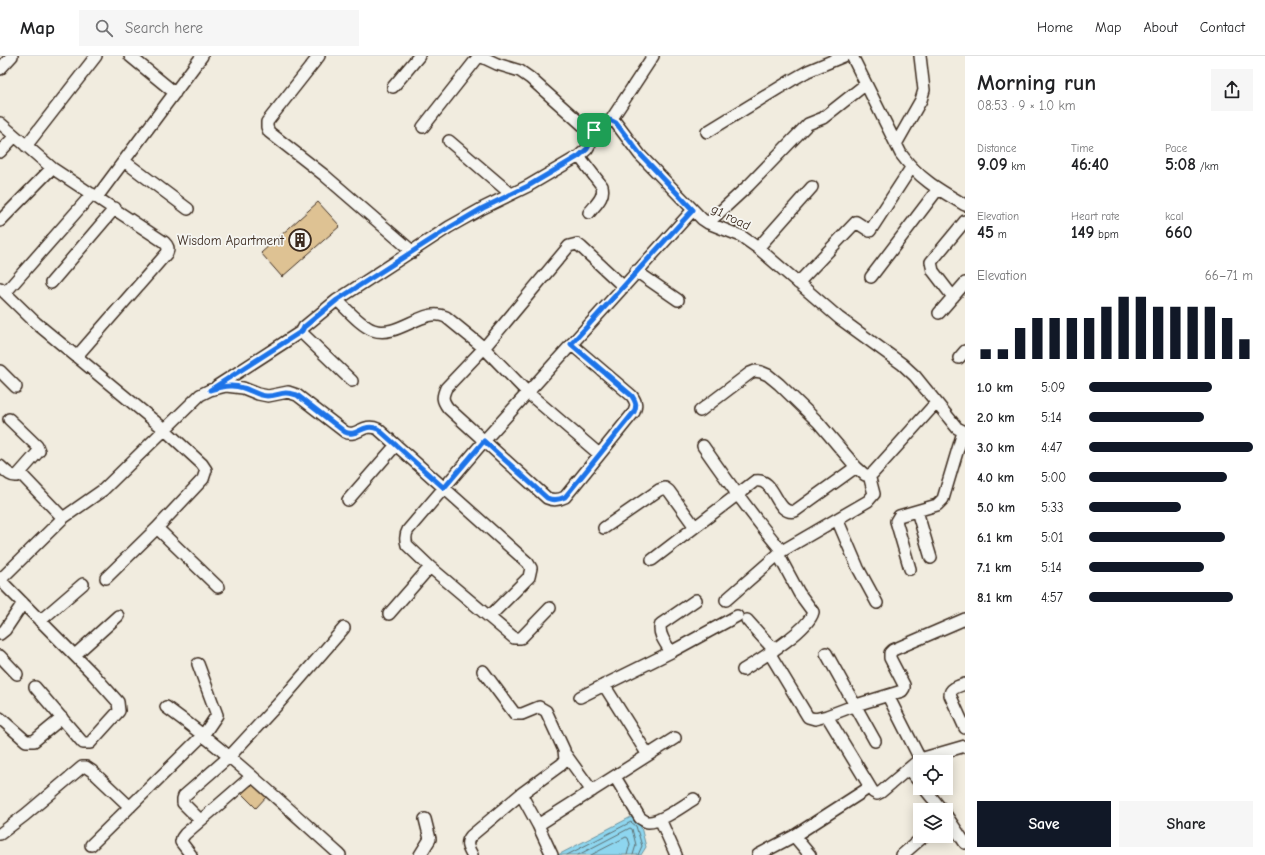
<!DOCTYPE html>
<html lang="en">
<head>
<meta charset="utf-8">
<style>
  :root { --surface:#fff; --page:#f6f6f6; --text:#202124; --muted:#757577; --line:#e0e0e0; --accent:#111827 }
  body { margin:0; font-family:"Comic Neue",sans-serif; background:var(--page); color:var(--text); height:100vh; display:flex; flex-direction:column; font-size:15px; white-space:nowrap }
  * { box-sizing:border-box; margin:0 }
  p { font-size:13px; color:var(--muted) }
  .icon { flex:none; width:22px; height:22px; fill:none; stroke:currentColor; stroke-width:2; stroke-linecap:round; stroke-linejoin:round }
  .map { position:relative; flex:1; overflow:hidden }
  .side { display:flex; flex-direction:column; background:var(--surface); width:300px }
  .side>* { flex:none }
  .buttons { position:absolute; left:913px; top:699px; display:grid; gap:8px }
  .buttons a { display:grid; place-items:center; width:40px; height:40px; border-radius:0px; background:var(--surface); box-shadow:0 2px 10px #0003; font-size:20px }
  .pin { position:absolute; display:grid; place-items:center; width:34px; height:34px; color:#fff; margin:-17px; border-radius:8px; box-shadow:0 2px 6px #0006 }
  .round { display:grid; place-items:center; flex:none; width:42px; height:42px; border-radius:0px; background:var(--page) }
  .overview { display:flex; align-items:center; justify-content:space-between; height:68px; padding:0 12px }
  h1 { font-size:22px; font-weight:800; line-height:30px }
  .stats { display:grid; grid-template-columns:repeat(3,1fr); gap:6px; height:68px; padding:4px 12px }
  .stats div { display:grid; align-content:center }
  .stats b { font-size:17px; font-weight:800 }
  .stats small { font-size:11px; font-weight:400 }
  .stats p { font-size:11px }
  .chart { height:112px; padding:8px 12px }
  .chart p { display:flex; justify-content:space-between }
  .chart svg { width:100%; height:72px; margin-top:4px; stroke:var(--accent); stroke-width:6 }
  .button { display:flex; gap:8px; margin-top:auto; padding:8px 12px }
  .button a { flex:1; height:46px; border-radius:0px; background:var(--accent); color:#fff; font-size:16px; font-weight:800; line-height:46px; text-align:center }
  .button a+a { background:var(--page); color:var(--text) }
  ul { padding:0 12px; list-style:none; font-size:13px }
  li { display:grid; grid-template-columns:64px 48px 1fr; align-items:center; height:30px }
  li i { height:10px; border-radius:5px; background:var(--accent) }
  header { display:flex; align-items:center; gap:24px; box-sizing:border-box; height:56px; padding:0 20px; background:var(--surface); border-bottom:1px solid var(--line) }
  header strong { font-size:19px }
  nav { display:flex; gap:22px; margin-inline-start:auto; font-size:14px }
  .search { width:280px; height:36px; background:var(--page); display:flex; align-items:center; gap:10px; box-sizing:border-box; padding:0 14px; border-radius:0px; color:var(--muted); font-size:15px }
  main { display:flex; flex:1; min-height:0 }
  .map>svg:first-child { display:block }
  .water { fill:#8ed6ef; stroke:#6d919b }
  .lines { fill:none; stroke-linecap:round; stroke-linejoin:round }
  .shore { stroke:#5c6f72; stroke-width:1 }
  .building { fill:#dec293; stroke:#3b2a1e }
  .street-casing { stroke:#3b2a1e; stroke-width:14 }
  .street { stroke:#f6f6f2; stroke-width:11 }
  .route-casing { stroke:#fff; stroke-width:8 }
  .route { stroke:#1a73e8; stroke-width:5 }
  .labels { text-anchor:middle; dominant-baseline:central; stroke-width:3.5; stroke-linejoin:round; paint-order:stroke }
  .street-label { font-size:13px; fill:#3b2a1e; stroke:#f6f6f2 }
  .poi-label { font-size:13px; fill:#3b2a1e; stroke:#f6f6f2; text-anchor:end }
</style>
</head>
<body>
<header>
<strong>Map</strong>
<div class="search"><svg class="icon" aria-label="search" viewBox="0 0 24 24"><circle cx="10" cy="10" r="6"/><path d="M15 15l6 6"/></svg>Search here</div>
<nav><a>Home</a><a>Map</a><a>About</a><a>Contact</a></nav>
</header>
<main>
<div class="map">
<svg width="965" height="799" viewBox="0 0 965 799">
  <rect width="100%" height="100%" fill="#f1ecdf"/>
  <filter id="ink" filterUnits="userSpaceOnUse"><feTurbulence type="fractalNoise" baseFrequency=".025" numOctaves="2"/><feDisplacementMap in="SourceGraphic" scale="8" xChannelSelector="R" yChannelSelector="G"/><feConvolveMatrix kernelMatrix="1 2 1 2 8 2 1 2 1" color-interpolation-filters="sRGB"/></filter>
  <g filter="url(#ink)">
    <path class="water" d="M631 761 640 767 646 791 641 799H558Z"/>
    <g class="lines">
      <path class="shore" d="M567 799 631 766 636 770 642 790 638 799
        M578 799 630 772 632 773 636 789 633 799
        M591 799 626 781 628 782 630 788 627 799"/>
    </g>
    <path class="building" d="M318 146 340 170 282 221 261 197Z
      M251 724 267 740 256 752 240 736Z"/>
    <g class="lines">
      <g class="street-casing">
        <path id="street" d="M130 0 175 37
          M319 0 267 66V71L269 76 324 119 413 196
          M480 0 497 8 520 15 530 22 587 73C597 74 603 70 611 64L616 67 640 99 702 163 708 167 741 180 758 192 839 262 902 308 915 320 957 372 965 376
          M852 0 901 98C919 123 939 134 965 149
          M0 13 12 0
          M393 31 419 0
          M611 64 653 0
          M0 67 52 112 164 186C168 190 169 192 167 197L77 300
          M423 71 479 0
          M707 76 792 24 808 15 844 0
          M449 85 511 138
          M896 88 921 44 924 34 920 0
          M26 90 96 0
          M0 96 15 80
          M579 100 602 130C605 141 596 148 589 157
          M124 105 188 153
          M97 141 202 0
          M0 165 52 112
          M708 167 749 129 808 68 823 62 866 28
          M758 192 812 131
          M636 215 678 244
          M871 221 938 133
          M51 227 115 152
          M798 227 856 166 870 175 911 112
          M0 232 36 267 164 373 202 408 206 414 203 423 157 472 106 522
          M5 237 92 138
          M953 241 933 215 931 206 965 165
          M337 244C347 253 360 269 373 274 398 283 424 250 446 261L484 292 528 337 599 398
          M939 257 965 227
          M571 288 632 340C636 346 637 349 634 356L565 441C559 444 554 445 547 442L448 352C442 344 442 341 446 332L484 292 569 190 577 188 581 191 624 231
          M959 302 965 295
          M0 315 16 331
          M352 325 304 279 302 275 304 271 337 244 449 171 483 152 528 130 579 100 587 93 591 86 593 74
          M217 330 302 275
          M700 355 750 317 755 315 761 316 768 319 779 328 818 366 856 411 865 419H869L873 417 936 347
          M703 390C728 426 753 461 782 495
          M0 410C5 414 10 421 17 420L39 395 37 390 9 363
          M348 444 396 389
          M917 455 931 502
          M63 462 103 434 200 339 210 334 226 330 243 332 258 338 268 340 288 336 297 339 345 376C357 382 363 366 378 373L528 507 531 512 529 521 489 561
          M837 463 858 512 877 547
          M157 472 218 531
          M604 472 659 434 665 432 669 435 695 471
          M652 504 755 425C776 421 775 460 795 455L856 411
          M910 513 896 465 899 460 937 449 943 443 963 376
          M0 524 93 618 118 646 119 655 90 687H83L35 631
          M0 524 63 462 20 417
          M726 544 782 495 868 445 874 438 869 419
          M550 552 521 582H514L430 511 407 489C405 483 405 479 408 474L484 385 693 154
          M389 558 430 511
          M747 564 774 594 770 598 808 661 815 663 827 660 856 649 902 635 904 632V629L890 602V597L893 594 965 563
          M40 565 83 528
          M0 578 5 574 23 547
          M671 596C666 588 657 577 661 568L696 544
          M826 597 875 685
          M75 599 118 560
          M0 600 17 618
          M743 614C759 604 809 574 813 556L799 537 778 498
          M965 628C959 630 950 632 950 639L965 672
          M604 629 648 699
          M888 640 920 703
          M580 641 671 596 737 560
          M166 651C228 696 283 748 340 799
          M827 660 873 736 877 738 881 736 920 703 965 690
          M0 662 26 685H34L62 662
          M566 699 592 735
          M908 713 920 727
          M615 721 640 762C642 763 645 766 648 766 660 767 684 749 694 743
          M924 732 942 754
          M521 738 538 769 552 799
          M946 759 965 787
          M660 763 676 799
          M200 764 183 747V743L184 740 230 700 279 647 344 572
          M538 769 675 682
          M0 778 25 759 82 711H86L92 715 130 751
          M794 780 810 799
          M91 789 204 678 217 659 198 608
          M191 799 181 786 182 782 185 778 252 720
          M420 799 430 783 425 763
          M472 799C468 792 465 787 471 780L521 738 562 708 565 704 564 694 546 655 539 651 522 658H515L483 615
          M758 799 794 780 870 731
          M902 799 924 780"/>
      </g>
      <use href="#street" class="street"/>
    </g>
  </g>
  <g class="lines" filter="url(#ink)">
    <g class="route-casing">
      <path id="route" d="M610 64 616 67 640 98 693 154C652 198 612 244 571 288L632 340C636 346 637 349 634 356L565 441C559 444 554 445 547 442L484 385 444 432 378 373C363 366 357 382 345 376L297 339C281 334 280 340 267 340 258 340 251 334 243 332 231 328 221 331 210 334L302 275 304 271 337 244 449 172 483 152 528 130 579 100 587 93 591 86 594 74 601 71Z"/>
    </g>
    <use href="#route" class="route"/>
  </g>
  <defs>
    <g id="building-ring" transform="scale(1.15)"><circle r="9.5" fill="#f6f6f2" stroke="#3b2a1e" stroke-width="1.5"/><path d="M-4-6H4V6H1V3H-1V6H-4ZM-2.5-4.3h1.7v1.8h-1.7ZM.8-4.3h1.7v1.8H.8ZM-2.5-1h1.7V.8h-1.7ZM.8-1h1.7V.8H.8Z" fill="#3b2a1e"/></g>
  </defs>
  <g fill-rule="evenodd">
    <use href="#building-ring" x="300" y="184"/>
  </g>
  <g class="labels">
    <g class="street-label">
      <text transform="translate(731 161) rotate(27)">g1 road</text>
    </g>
    <g class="poi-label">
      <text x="284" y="184">Wisdom Apartment</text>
    </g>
  </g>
</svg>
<div class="buttons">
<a><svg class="icon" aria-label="locate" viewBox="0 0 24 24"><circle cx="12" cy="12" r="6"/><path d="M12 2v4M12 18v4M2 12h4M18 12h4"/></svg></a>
<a><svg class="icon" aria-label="layers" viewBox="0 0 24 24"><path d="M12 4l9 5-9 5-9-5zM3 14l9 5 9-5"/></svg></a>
</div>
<div class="pin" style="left:594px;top:74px;background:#1e9e55"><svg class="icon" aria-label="arrive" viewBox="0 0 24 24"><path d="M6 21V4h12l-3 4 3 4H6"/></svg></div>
</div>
<section class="side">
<div class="overview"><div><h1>Morning run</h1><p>08:53 · 9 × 1.0 km</p></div><a class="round"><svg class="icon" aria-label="share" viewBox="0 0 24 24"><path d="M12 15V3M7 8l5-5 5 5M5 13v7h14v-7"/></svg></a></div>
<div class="stats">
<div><p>Distance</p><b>9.09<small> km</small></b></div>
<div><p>Time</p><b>46:40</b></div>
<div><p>Pace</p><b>5:08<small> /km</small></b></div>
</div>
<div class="stats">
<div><p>Elevation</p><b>45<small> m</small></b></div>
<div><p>Heart rate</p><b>149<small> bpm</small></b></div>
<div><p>kcal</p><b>660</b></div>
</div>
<div class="chart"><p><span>Elevation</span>66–71 m</p>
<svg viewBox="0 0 160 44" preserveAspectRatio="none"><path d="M5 44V38M15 44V38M25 44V25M35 44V19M45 44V19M55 44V19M65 44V19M75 44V12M85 44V6M95 44V6M105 44V12M115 44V12M125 44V12M135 44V12M145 44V19M155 44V32"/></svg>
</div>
<ul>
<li><b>1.0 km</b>5:09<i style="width:75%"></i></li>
<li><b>2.0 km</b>5:14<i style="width:70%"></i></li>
<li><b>3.0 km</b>4:47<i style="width:100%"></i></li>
<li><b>4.0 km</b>5:00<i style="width:84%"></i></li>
<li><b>5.0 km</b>5:33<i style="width:56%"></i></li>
<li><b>6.1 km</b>5:01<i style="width:83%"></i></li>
<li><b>7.1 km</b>5:14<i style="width:70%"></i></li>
<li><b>8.1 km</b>4:57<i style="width:88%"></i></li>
</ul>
<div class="button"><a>Save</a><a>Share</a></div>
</section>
</main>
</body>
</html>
